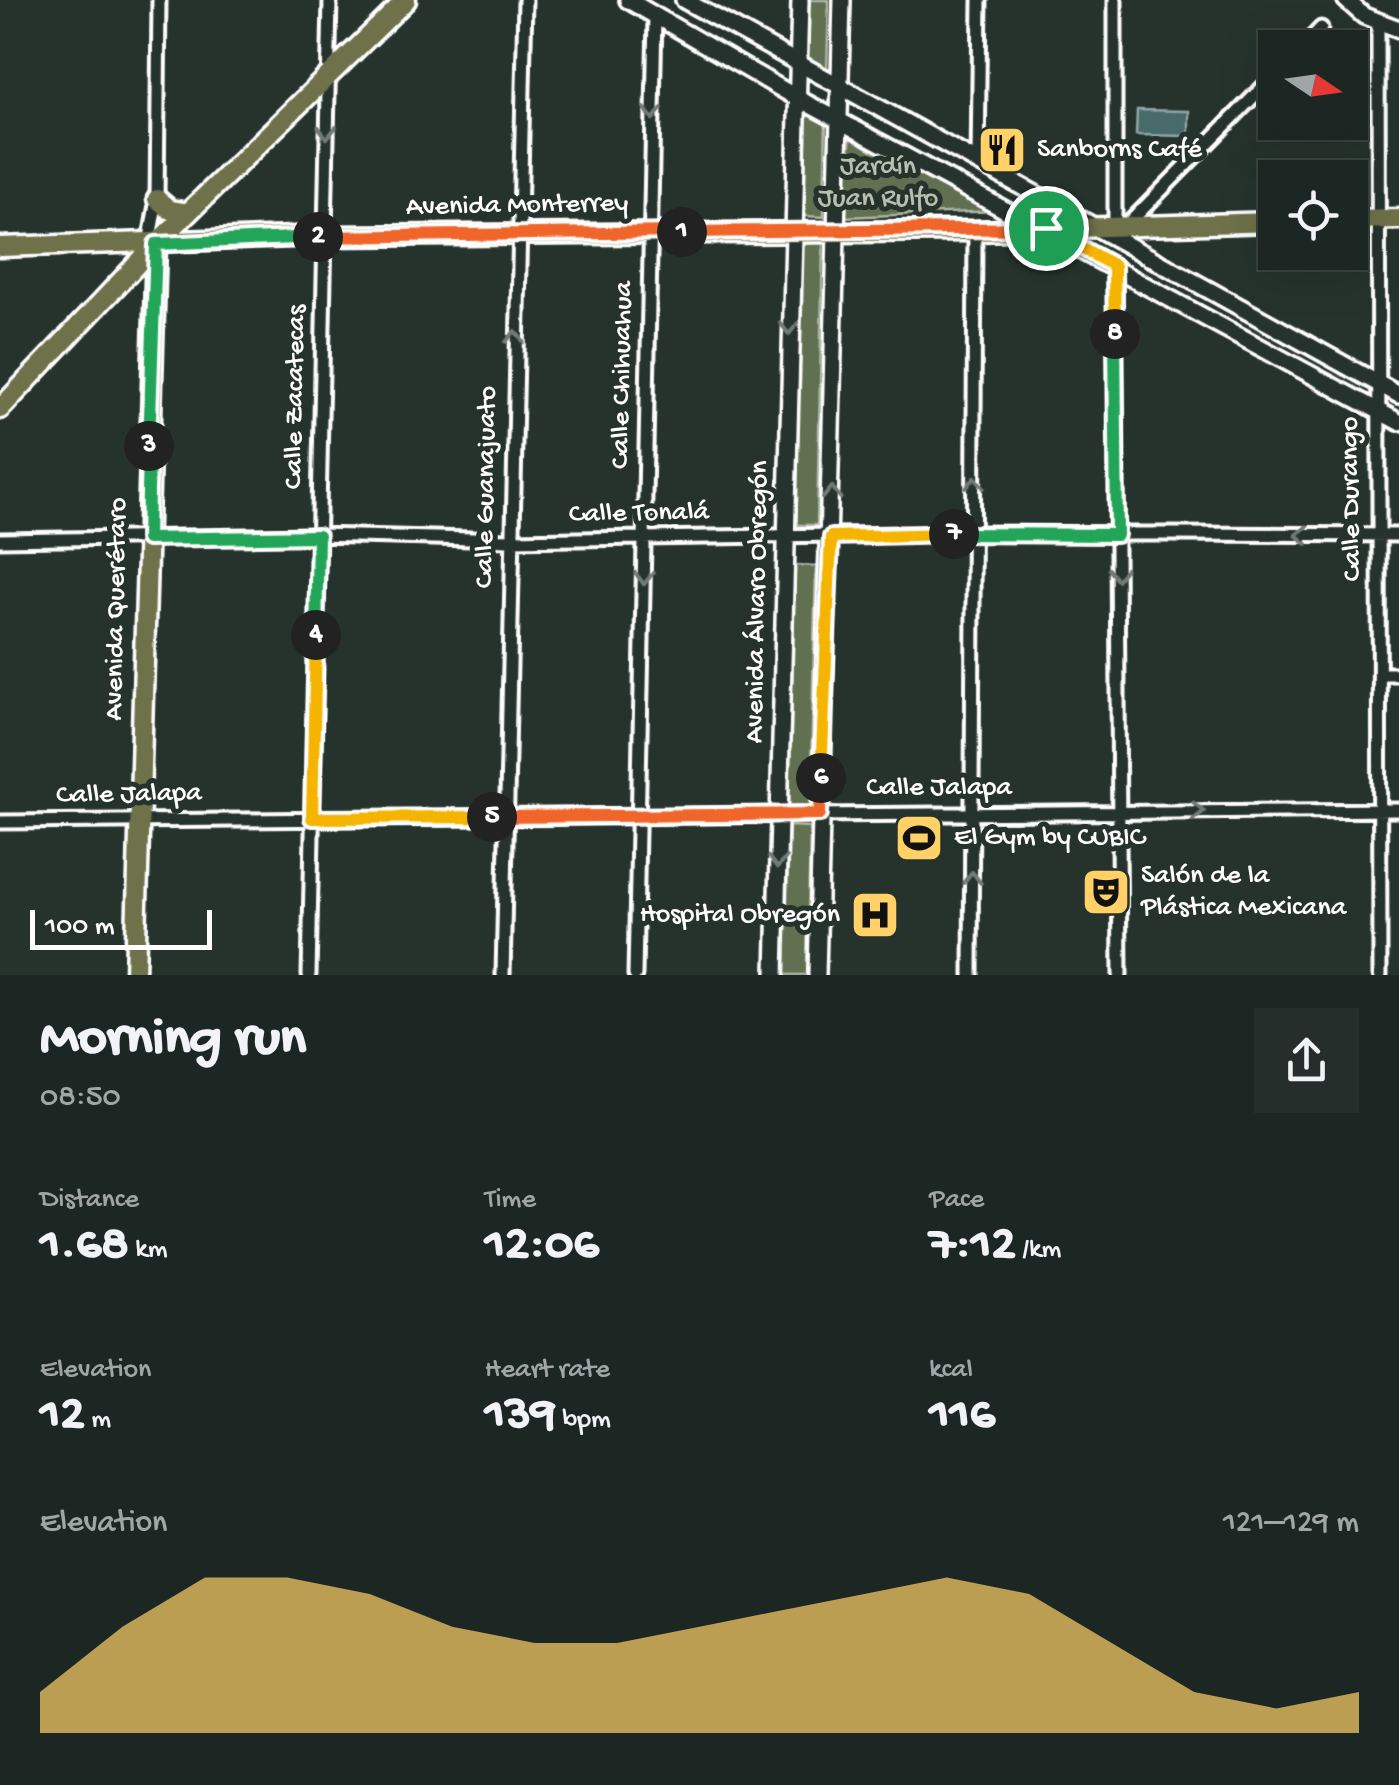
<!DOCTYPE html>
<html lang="en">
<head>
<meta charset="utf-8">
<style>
  :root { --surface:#1c2622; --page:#252e2a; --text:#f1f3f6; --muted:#a0a5a5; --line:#3a4340; --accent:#ffd166 }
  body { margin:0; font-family:"Gochi Hand",sans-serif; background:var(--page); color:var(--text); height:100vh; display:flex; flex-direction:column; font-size:38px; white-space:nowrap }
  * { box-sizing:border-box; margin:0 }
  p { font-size:32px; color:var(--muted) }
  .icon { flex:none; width:55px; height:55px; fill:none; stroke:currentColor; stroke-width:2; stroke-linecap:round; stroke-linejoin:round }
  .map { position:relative; height:975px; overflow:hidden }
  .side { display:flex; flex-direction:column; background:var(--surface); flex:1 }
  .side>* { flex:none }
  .needle { width:65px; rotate:103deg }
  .tools { position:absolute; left:1258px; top:30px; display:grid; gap:20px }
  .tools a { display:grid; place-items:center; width:110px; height:110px; border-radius:0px; background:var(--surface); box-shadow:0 10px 40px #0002,0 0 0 2px var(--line); font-size:50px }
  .scale { position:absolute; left:30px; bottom:25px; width:182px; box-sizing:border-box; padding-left:10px; border:5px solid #fff; border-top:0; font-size:28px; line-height:35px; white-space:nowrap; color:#fff; -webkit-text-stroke:8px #26332d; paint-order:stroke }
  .pin { position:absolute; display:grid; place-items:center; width:85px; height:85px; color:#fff; margin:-42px; border:5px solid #fff; border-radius:50%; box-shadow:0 2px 10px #0007 }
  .km { position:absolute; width:50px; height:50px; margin:-25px; border-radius:50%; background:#222; color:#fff; font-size:28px; line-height:50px; text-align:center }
  .round { display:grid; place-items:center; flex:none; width:105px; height:105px; border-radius:0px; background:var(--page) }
  .overview { display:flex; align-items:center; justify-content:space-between; height:170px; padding:0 40px }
  h1 { font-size:55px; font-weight:800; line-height:75px }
  .figures { display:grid; grid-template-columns:repeat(3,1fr); gap:15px; height:170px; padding:10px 40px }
  .figures div { display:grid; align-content:center }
  .figures b { font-size:50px; font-weight:800 }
  .figures small { font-size:28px; font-weight:400 }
  .figures p { font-size:28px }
  .chart { height:280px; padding:20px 40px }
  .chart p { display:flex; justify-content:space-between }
  .chart svg { width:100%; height:180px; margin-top:10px; fill:var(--accent); opacity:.7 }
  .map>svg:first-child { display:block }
  .green { fill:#617051; stroke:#b0b8a8; stroke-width:2.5 }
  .water { fill:#476b6b; stroke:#91a6a6; stroke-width:2.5 }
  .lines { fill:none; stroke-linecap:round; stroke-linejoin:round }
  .minor-casing { stroke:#fff; stroke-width:19 }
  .secondary-casing { stroke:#fff; stroke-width:22 }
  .primary-casing { stroke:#fff; stroke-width:25 }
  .minor { stroke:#26332d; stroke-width:11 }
  .secondary { stroke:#26332d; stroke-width:15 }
  .primary { stroke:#6e714a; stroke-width:18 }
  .oneway { stroke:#727a76 }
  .split-1-casing { stroke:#fff; stroke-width:20 }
  .split-2-casing { stroke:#fff; stroke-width:20 }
  .split-3-casing { stroke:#fff; stroke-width:20 }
  .split-4-casing { stroke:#fff; stroke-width:20 }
  .split-5-casing { stroke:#fff; stroke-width:20 }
  .split-6-casing { stroke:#fff; stroke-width:20 }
  .split-7-casing { stroke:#fff; stroke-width:20 }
  .split-8-casing { stroke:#fff; stroke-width:20 }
  .split-9-casing { stroke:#fff; stroke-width:20 }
  .split-1 { stroke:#f0652b; stroke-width:12 }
  .split-2 { stroke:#f0652b; stroke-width:12 }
  .split-3 { stroke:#22a559; stroke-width:12 }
  .split-4 { stroke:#22a559; stroke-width:12 }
  .split-5 { stroke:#f5b400; stroke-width:12 }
  .split-6 { stroke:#f0652b; stroke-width:12 }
  .split-7 { stroke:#f5b400; stroke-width:12 }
  .split-8 { stroke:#22a559; stroke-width:12 }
  .split-9 { stroke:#f5b400; stroke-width:12 }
  .labels { text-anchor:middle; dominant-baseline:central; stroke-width:10; stroke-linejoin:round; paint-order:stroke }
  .poi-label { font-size:28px; fill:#fff; stroke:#26332d; text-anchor:start }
  .park-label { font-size:28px; fill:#b8bfb1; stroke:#26332d }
  .street-label { font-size:28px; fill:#fff; stroke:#26332d }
</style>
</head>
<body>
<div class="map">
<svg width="1399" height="975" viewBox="0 0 1399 975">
  <rect width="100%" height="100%" fill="#26332d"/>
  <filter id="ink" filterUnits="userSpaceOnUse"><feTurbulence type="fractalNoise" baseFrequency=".01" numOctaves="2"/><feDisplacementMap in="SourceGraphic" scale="20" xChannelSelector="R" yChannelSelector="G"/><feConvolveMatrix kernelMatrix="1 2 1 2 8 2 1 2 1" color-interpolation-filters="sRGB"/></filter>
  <g filter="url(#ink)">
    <path class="green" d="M808 0H829L827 72 807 61Z
      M806 111 826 120 824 217 803 216Z
      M851 133 999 211 843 217Z
      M802 242H823L817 525H796Z
      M795 565 816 566 810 806H789Z
      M789 826 810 827 807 975H785Z"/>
    <path class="water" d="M1137 110 1189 111V136L1136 135Z"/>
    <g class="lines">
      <g class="minor-casing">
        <path id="minor" d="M1115 0V226
          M1378 23 1380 975
          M1302 48 1321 28
          M978 162 980 0
          M1126 226 1275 75
          M149 244 157 199 159 0
          M1115 266 1120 975
          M0 540 318 535 510 540 975 533 1399 535
          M1380 674H1399
          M0 822 1399 810
          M309 975 330 0
          M503 975 525 0
          M635 975 655 16
          M971 975 975 231"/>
      </g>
      <g class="secondary-casing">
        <path id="secondary" d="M628 0 799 99 1399 422
          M684 0 1399 395
          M1346 0 1364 16 1399 29
          M775 975 800 0
          M817 975 842 0"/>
      </g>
      <g class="primary-casing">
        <path id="primary" d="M157 199 170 210 188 213
          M1350 220 1399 219
          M0 247 325 236 975 231 1275 222
          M0 409 156 244 406 0
          M135 975 156 244"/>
      </g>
      <use href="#minor" class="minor"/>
      <use href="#secondary" class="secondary"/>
      <use href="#primary" class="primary"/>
    </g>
    <defs><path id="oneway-chevron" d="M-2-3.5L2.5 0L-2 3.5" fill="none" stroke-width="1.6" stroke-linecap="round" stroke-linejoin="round" transform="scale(2.5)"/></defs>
    <g class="oneway">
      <use href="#oneway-chevron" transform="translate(653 113) rotate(91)"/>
      <use href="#oneway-chevron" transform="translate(327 132) rotate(91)"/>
      <use href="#oneway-chevron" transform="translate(789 328) rotate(91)"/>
      <use href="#oneway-chevron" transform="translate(515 337) rotate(-89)"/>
      <use href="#oneway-chevron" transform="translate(975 483) rotate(-90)"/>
      <use href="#oneway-chevron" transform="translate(832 493) rotate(-89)"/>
      <use href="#oneway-chevron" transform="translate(1302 535) rotate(-179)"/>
      <use href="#oneway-chevron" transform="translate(1117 574) rotate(89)"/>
      <use href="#oneway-chevron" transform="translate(644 578) rotate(91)"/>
      <use href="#oneway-chevron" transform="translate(1198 811)"/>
      <use href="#oneway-chevron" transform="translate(777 862) rotate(91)"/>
      <use href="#oneway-chevron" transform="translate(972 878) rotate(-90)"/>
    </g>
  </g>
  <g class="lines" filter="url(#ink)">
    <g class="split-1-casing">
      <path id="split-1" d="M682 232 1046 228"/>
    </g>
    <g class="split-2-casing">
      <path id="split-2" d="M318 237 682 232"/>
    </g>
    <g class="split-3-casing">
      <path id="split-3" d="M149 446 156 244 318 237"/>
    </g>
    <g class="split-4-casing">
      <path id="split-4" d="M149 446 147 539 318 536 316 635"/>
    </g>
    <g class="split-5-casing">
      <path id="split-5" d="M316 635 312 818 492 817"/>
    </g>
    <g class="split-6-casing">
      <path id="split-6" d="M492 817 820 814 821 778"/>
    </g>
    <g class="split-7-casing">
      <path id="split-7" d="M821 778 831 537 954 534"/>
    </g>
    <g class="split-8-casing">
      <path id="split-8" d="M954 534 1117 535 1115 334"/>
    </g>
    <g class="split-9-casing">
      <path id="split-9" d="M1046 228 1114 266 1115 334"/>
    </g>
    <use href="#split-1" class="split-1"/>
    <use href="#split-2" class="split-2"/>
    <use href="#split-3" class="split-3"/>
    <use href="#split-4" class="split-4"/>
    <use href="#split-5" class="split-5"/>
    <use href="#split-6" class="split-6"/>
    <use href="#split-7" class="split-7"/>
    <use href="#split-8" class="split-8"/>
    <use href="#split-9" class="split-9"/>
  </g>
  <defs>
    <g id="restaurant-square" transform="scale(2.5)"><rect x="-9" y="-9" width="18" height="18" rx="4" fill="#ffd166" stroke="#26332d"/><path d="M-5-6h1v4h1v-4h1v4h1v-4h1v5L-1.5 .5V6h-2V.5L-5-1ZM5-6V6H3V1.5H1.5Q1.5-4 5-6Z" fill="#111"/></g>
    <g id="stadium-square" transform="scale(2.5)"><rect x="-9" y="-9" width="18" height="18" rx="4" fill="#ffd166" stroke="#26332d"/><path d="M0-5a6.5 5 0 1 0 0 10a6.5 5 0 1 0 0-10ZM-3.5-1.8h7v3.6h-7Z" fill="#111"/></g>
    <g id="theatre-square" transform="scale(2.5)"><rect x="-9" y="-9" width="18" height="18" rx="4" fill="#ffd166" stroke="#26332d"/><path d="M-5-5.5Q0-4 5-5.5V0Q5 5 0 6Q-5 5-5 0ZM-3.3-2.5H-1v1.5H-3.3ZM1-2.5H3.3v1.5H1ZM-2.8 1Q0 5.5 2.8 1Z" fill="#111"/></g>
    <g id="hospital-square" transform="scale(2.5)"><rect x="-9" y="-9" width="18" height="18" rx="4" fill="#ffd166" stroke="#26332d"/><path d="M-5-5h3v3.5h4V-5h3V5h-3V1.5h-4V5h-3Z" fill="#111"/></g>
  </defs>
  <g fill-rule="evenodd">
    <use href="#restaurant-square" x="1002" y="150"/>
    <use href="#stadium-square" x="919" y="838"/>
    <use href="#theatre-square" x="1106" y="892"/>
    <use href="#hospital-square" x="875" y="915"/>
  </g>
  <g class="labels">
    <g class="poi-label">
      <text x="1037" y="150">Sanborns Café</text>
      <text x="954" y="838">El Gym by CUBIC</text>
      <text x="1141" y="876">Salón de la<tspan x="1141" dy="32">Plástica Mexicana</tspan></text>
      <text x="840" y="915" text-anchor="end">Hospital Obregón</text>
    </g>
    <g class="park-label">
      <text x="878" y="167">Jardín<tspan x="878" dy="32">Juan Rulfo</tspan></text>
    </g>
    <g class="street-label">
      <text transform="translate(517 206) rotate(-1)">Avenida Monterrey</text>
      <text transform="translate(623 375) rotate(-89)">Calle Chihuahua</text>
      <text transform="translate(296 397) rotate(-89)">Calle Zacatecas</text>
      <text transform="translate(487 487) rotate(-89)">Calle Guanajuato</text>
      <text transform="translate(1352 499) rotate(-91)">Calle Durango</text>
      <text transform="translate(639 514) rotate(-1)">Calle Tonalá</text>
      <text transform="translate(758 602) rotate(-89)">Avenida Álvaro Obregón</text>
      <text transform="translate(117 609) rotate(-89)">Avenida Querétaro</text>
      <text x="939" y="788">Calle Jalapa</text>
      <text transform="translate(129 795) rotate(-1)">Calle Jalapa</text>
    </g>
  </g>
</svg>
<div class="tools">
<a><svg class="needle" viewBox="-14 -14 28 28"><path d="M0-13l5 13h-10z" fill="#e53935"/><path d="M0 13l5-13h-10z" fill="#a0a5a5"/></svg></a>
<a><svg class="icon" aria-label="locate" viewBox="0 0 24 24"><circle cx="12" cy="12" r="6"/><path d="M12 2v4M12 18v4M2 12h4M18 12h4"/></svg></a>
</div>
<div class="scale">100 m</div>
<div class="pin" style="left:1046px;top:228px;background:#1e9e55"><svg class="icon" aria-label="arrive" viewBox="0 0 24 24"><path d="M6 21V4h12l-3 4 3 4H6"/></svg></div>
<b class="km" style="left:682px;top:232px">1</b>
<b class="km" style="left:318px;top:237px">2</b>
<b class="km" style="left:149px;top:446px">3</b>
<b class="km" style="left:316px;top:635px">4</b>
<b class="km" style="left:492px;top:817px">5</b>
<b class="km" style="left:821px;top:778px">6</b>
<b class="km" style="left:954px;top:534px">7</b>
<b class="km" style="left:1115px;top:334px">8</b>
</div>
<section class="side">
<div class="overview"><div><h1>Morning run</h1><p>08:50</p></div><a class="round"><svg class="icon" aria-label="share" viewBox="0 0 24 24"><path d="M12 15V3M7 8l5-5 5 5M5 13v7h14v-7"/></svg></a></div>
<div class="figures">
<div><p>Distance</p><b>1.68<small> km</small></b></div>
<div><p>Time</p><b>12:06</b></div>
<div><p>Pace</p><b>7:12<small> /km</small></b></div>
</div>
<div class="figures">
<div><p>Elevation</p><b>12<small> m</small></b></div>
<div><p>Heart rate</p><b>139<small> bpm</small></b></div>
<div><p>kcal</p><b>116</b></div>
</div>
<div class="chart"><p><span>Elevation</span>121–129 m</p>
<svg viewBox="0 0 160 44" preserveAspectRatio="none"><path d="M0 44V34L10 18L20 6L30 6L40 10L50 18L60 22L70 22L80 18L90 14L100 10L110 6L120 10L130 22L140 34L150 38L160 34V44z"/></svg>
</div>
</section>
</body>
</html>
